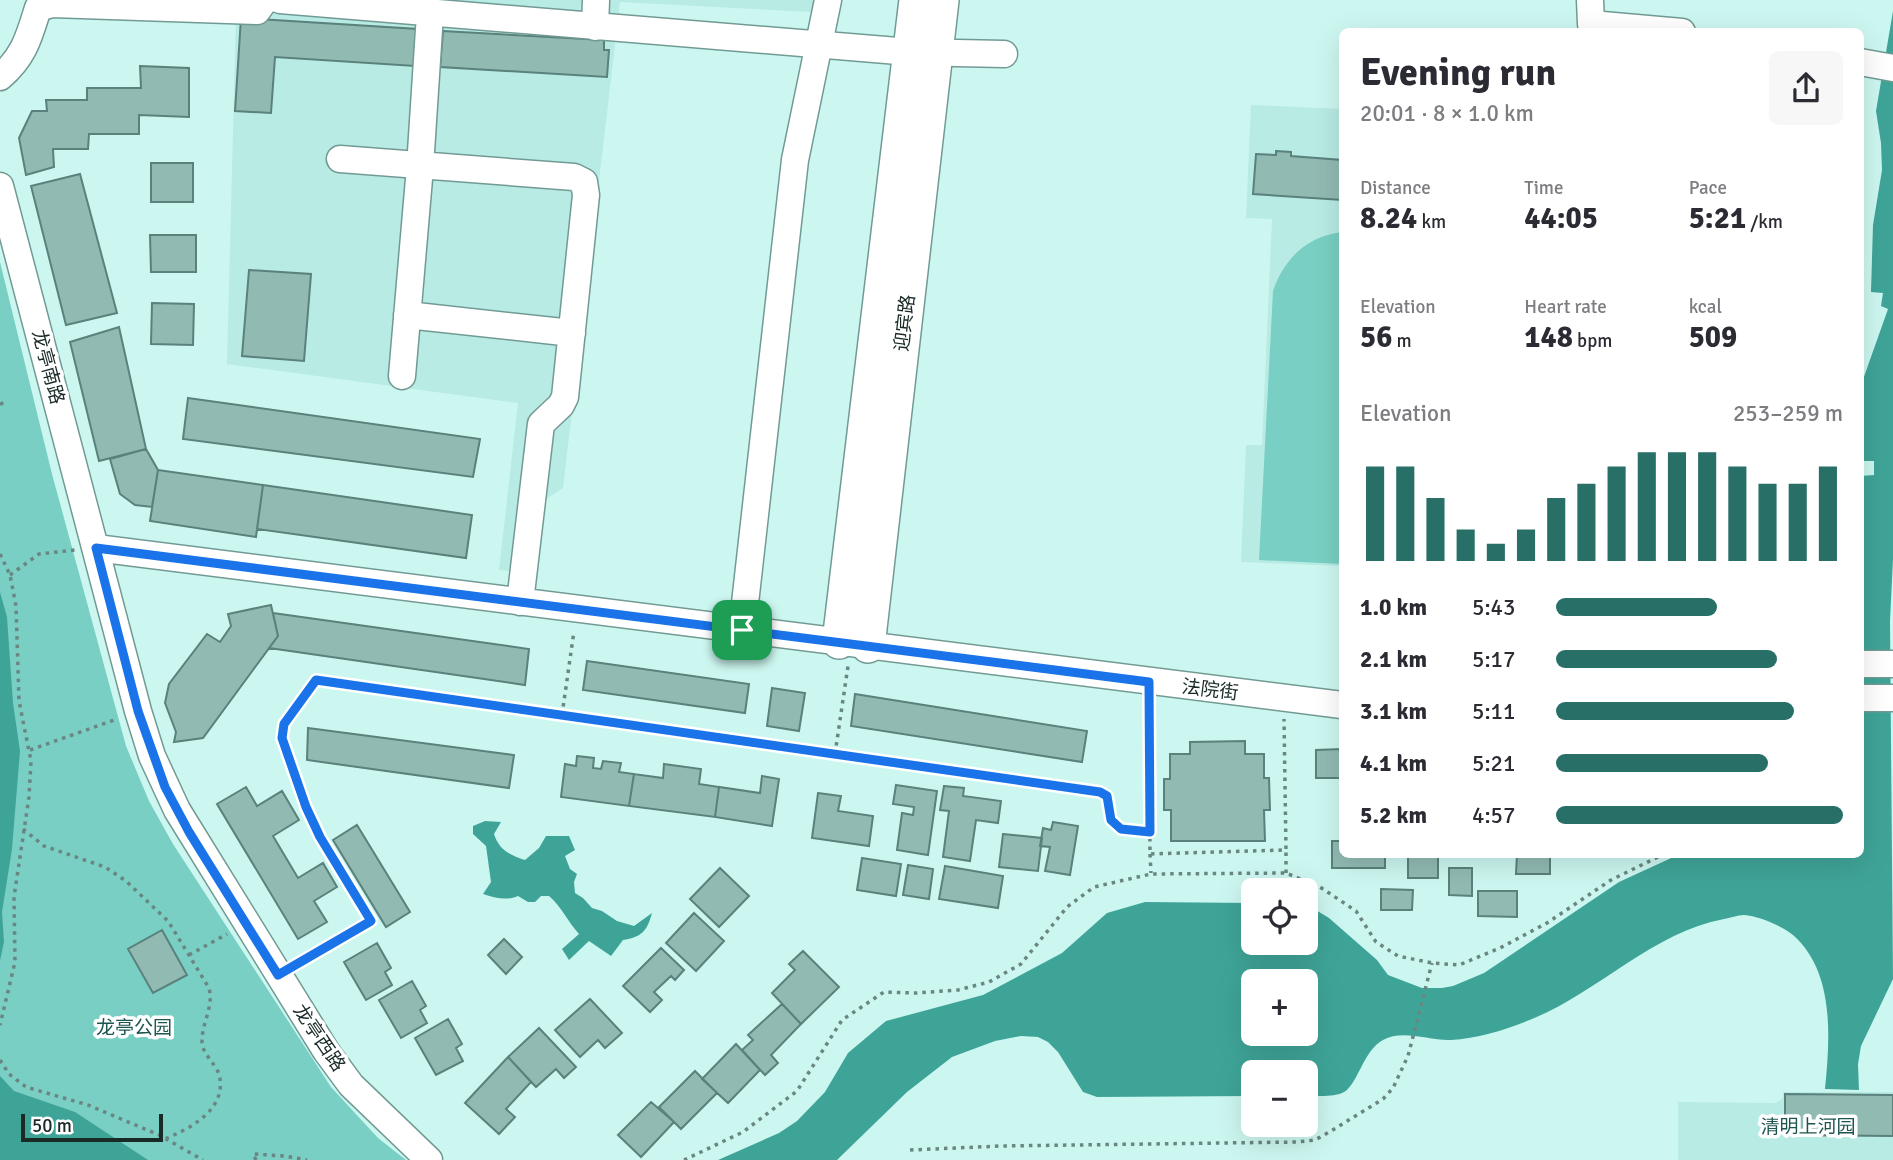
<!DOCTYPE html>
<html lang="en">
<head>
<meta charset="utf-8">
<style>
  :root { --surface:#fff; --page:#f7f7f7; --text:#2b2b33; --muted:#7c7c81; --accent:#276f67 }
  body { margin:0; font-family:Signika,"Noto Sans SC",sans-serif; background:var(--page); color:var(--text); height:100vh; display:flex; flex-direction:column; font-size:26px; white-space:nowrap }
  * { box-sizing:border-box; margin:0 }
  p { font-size:23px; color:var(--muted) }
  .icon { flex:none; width:38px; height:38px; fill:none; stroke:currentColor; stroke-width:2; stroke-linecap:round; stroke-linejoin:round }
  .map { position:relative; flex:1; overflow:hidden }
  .details { position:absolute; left:1339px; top:28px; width:525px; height:830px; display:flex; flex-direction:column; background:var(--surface); border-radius:10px; box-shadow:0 7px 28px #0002 }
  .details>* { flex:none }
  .tools { position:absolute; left:1241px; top:878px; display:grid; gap:14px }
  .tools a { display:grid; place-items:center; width:77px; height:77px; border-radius:10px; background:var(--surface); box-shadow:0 7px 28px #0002; font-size:35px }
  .scale { position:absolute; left:21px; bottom:18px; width:142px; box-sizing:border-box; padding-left:7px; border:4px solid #192a27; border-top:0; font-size:19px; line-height:24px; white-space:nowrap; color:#192a27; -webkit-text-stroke:5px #fff; paint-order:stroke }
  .pin { position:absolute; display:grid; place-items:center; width:60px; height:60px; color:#fff; margin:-30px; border-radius:14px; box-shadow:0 4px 10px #0006 }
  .round { display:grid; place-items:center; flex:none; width:74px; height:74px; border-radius:10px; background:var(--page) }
  .overview { display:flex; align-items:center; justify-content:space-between; height:119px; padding:0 21px }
  h1 { font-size:38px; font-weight:700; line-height:52px }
  .figures { display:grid; grid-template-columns:repeat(3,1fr); gap:10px; height:119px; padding:7px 21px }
  .figures div { display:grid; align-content:center }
  .figures b { font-size:30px; font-weight:700 }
  .figures small { font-size:19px; font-weight:400 }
  .figures p { font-size:19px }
  .chart { height:196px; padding:14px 21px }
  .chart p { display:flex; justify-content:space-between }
  .chart svg { width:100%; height:126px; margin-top:7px; stroke:var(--accent); stroke-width:6 }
  ul { padding:0 21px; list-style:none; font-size:23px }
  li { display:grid; grid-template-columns:112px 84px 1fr; align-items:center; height:52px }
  li i { height:18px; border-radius:9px; background:var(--accent) }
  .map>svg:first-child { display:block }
  .built { fill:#b7ebe3 }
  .green { fill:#79cfc3 }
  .water { fill:#3fa498; fill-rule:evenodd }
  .building { fill:#91bab3; stroke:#5a817b; stroke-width:2 }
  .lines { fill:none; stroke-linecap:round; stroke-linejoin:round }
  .minor-casing { stroke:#729a94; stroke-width:29 }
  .major-casing { stroke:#729a94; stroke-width:36 }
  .path { stroke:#6a8682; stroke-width:3.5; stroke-dasharray:3.5 5; stroke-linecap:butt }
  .minor { stroke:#fff; stroke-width:26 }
  .major { stroke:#fff; stroke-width:33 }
  .route-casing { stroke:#fff; stroke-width:14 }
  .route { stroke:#1a73e8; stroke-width:9 }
  .labels { text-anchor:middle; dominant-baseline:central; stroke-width:7; stroke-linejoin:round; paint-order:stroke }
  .street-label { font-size:19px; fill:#192a27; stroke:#fff }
  .park-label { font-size:19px; fill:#1c544e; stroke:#fff }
</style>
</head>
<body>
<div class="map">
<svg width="1893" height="1160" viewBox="0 0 1893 1160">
  <rect width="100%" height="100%" fill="#ccf7f0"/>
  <path class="built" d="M269 0H814L812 12 620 2 563 488 539 504 530 573 499 570 518 403 227 364 236 13Z
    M1251 105 1342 109V566L1241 562 1246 445H1262L1272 219 1246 218Z
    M1783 1092H1893V1160H1678V1102L1776 1103 1783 1098Z"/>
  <path class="green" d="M1342 232V564L1259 560 1273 291C1284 259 1307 236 1342 232Z
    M0 262 52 474 126 746 149 801 173 844 331 1087 378 1138 406 1160H0Z"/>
  <path class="water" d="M1893 11V559L1890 621 1893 979 1861 1046 1858 1064 1859 1090 1825 1089C1830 1038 1835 972 1793 935 1782 926 1759 916 1744 915 1738 915 1730 918 1724 919 1650 933 1596 995 1527 1021 1502 1031 1477 1038 1451 1040 1429 1041 1403 1029 1383 1040 1363 1050 1357 1088 1342 1093 1332 1097 1317 1096 1306 1096V1073H1253V1096L1097 1097 1083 1092 1058 1052 1048 1042 1038 1037 1021 1036 995 1041 952 1057 907 1092 837 1160H718L779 1133 797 1121 825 1092 848 1053 886 1021 983 995 1062 953 1107 913 1145 902 1253 903V943H1306V904L1329 918 1377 960 1388 975 1422 988H1442L1453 986 1484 973 1619 882 1680 854H1860V476L1874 475V461H1861L1860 388 1888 309 1881 306 1883 293 1871 292 1873 225 1882 170 1881 143 1876 111ZM1253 982H1306V1034H1253Z
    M0 592 7 617 13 703 20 751 12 849 2 912 4 942 0 961Z
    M485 821 501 822 494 834C499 850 510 855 525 860L539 848 546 836H569L575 850 565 856 570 869 577 874 574 882 575 893 583 898 592 908 602 911 617 921 634 926 652 913C647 931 642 937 623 940L611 956 589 941 569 960 562 949 579 934C568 922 561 906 549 896H541L535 902H528L518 896C506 901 495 898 483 894L491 882 486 846 473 834V826Z
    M0 1076 14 1091 75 1112 148 1160H0Z"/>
  <path class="building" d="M241 18 418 29 415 66 275 57 271 113 235 111Z
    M443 31 604 40V50H609L607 77 440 67Z
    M140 66 189 68V117L139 115V134H89L88 149H53L54 167 26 175 19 138 32 111H47L46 100H87V88H141Z
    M1276 151 1291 152V156L1342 160V200L1253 194 1256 154 1276 155Z
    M151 163H193V202H151Z
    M80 174 117 313 66 325 31 186Z
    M150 235H196V272H151Z
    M249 270 311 274 304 361 242 356Z
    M152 303 194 304 193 345 151 344Z
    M119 327 146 449 99 461 70 342Z
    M188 398 480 439 473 477 183 439Z
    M146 449 158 470 152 507 135 505 120 494 110 459Z
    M158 470 263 485 256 537 150 521Z
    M263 485 472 515 466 558 257 529Z
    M271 605 278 636 203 738 174 742 176 732 165 703 169 684 207 634 220 642 231 626 228 614Z
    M273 613 529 649 525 685 269 648 278 636Z
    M587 661 749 684 745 713 583 690Z
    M772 688 805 693 799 731 767 726Z
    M855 694 1087 731 1082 762 851 726Z
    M308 728 514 755 509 788 307 760Z
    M1245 741V754H1264V778H1269L1270 810H1264L1265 841H1171V810H1164V779H1170V754H1190V742Z
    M1342 749V778H1316V750Z
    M577 756 594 758 593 768 601 769 603 761 621 763 619 772 634 774 629 806 561 797 565 764 576 766Z
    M664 764 701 769 699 784 719 787 715 817 629 806 634 774 663 778Z
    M762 776 779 779 772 826 715 817 719 787 760 793Z
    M896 785 937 791 928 855 897 850 902 813 913 815 914 807 893 804Z
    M944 786 964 788 963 796 1001 801 998 823 976 820 970 861 943 857 949 811 940 810Z
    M246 787 257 806 282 791 299 820 273 836 298 878 323 863 337 887 314 901 327 922 298 939 217 804Z
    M818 793 841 796 838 811 873 816 869 846 812 838Z
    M1053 822 1078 826 1070 875 1045 871 1050 847 1040 846 1043 828 1051 830Z
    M357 825 410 912 386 927 333 840Z
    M1003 834 1042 838 1038 871 999 867Z
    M1332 841H1342V854H1385V868H1332Z
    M1408 854H1438V878H1408Z
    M1517 854H1550V874H1516Z
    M862 858 901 864 896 896 857 890Z
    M908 865 933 869 929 899 903 895Z
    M945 866 1003 876 998 908 939 899Z
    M720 868 749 896 719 927 690 899Z
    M1449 868H1472V896L1449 895Z
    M1381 889 1413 890 1412 910H1381Z
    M1478 891H1517V917L1478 916Z
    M694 913 724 941 696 971 666 943Z
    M162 930 187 975 153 993 128 949Z
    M504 939 522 957 506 974 488 955Z
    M377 943 391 968 385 972 392 985 366 1000 344 962Z
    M661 948 684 970 675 980 671 976 654 992 662 1000 650 1012 623 986Z
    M803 951 839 987 801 1024 772 993 795 970 789 964Z
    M412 981 426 1006 420 1010 427 1023 401 1038 379 1000Z
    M590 999 622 1033 605 1048 598 1040 580 1057 555 1030Z
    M782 1004 801 1024 771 1055 778 1063 765 1075 742 1050 753 1040 748 1035Z
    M448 1019 462 1044 456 1048 463 1061 436 1075 415 1038Z
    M539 1028 576 1067 564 1078 556 1069 536 1087 508 1057Z
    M736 1044 760 1070 728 1103 702 1079Z
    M508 1057 531 1082 506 1109 515 1117 499 1134 465 1103Z
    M695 1071 717 1093 681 1129 659 1107Z
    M1785 1094 1893 1095V1136L1785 1135Z
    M651 1102 674 1122 641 1157 618 1135Z"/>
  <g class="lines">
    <g class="minor-casing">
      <path id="minor" d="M280 0 910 52 1004 54
        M1590 0 1591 24 1682 32
        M595 27 596 0
        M1860 62 1893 68
        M0 77C24 57 29 37 38 8L52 4 257 11 265 0
        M340 159 574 177 584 182 586 195 565 397 561 405 541 424 520 602
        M0 186 138 711 152 756 177 810 326 1051 351 1085 429 1160
        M407 315 572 333
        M402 376 420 167 430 14
        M96 548 1342 705
        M742 630 795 160 828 0
        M1860 664H1893
        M1860 698H1893"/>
    </g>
    <g class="major-casing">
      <path id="major" d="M839 642 916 0
        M868 646 942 0"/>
    </g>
    <path class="path" d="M0 404 7 402
      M0 554 10 575 16 606 19 701 31 761 29 797 14 897 15 962 0 1025
      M10 575 39 554 75 550
      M1149 702 1150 854 1286 850 1284 719
      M562 715 574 631
      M30 750 117 719
      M835 754 848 666
      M23 829 44 846 105 867 126 881 168 921 209 988C214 1007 202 1022 202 1041 202 1054 215 1063 219 1074 228 1109 191 1128 165 1139
      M1150 854 1151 873
      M1286 873V850
      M189 955 227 934
      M298 964 371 921 320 837 306 807 282 738 284 724 316 680 1100 792 1107 796 1111 820 1120 829 1150 832
      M0 1060 9 1074 26 1087 88 1105 159 1135 203 1160
      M910 1150 1001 1146 1297 1142 1315 1140 1331 1131 1383 1099 1393 1088 1408 1056 1432 963
      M256 1160 253 1154 285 1156 307 1160
      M684 1160 743 1132 797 1091 842 1020 884 992 916 993 958 990 989 982 1021 964 1067 907 1094 887 1151 874 1286 873 1320 887 1356 911 1376 942 1398 956 1432 963 1459 965 1500 948 1547 923 1611 880 1664 854"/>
    <use href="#minor" class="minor"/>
    <use href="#major" class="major"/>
  </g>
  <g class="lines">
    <g class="route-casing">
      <path id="route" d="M96 548 1149 682 1150 832 1121 829 1111 820 1107 796 1100 792 316 680 284 724 282 738 306 807 320 837 371 921 278 975 189 832 165 787 138 711Z"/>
    </g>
    <use href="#route" class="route"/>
  </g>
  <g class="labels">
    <g class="street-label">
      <text transform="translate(905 323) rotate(-83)">迎宾路</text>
      <text transform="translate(48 367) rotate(75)">龙亭南路</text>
      <text transform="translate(1210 690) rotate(7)">法院街</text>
      <text transform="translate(319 1038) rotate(56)">龙亭西路</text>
    </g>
    <g class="park-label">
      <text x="134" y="1028">龙亭公园</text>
      <text x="1808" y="1127">清明上河园</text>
    </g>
  </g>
</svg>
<div class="tools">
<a><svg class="icon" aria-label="locate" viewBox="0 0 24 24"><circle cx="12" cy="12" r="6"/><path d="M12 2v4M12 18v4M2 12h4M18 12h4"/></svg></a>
<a>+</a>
<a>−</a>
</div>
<div class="scale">50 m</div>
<div class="pin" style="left:742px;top:630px;background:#1e9e55"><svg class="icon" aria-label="arrive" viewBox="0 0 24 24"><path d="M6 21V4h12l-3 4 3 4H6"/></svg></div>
<section class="details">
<div class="overview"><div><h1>Evening run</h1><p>20:01 · 8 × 1.0 km</p></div><a class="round"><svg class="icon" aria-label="share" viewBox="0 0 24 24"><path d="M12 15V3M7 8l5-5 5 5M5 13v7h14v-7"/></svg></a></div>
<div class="figures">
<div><p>Distance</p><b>8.24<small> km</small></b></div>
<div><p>Time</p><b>44:05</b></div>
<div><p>Pace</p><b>5:21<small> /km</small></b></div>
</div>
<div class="figures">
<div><p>Elevation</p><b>56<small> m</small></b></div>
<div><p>Heart rate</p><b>148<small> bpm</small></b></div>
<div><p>kcal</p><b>509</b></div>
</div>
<div class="chart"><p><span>Elevation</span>253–259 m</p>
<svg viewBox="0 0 160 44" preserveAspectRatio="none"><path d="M5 44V11M15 44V11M25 44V22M35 44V33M45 44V38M55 44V33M65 44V22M75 44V17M85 44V11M95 44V6M105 44V6M115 44V6M125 44V11M135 44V17M145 44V17M155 44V11"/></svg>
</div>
<ul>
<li><b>1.0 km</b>5:43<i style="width:56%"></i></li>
<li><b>2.1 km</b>5:17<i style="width:77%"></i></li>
<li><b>3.1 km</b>5:11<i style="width:83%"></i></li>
<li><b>4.1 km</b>5:21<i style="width:74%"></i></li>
<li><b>5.2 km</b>4:57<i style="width:100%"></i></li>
</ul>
</section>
</div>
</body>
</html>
